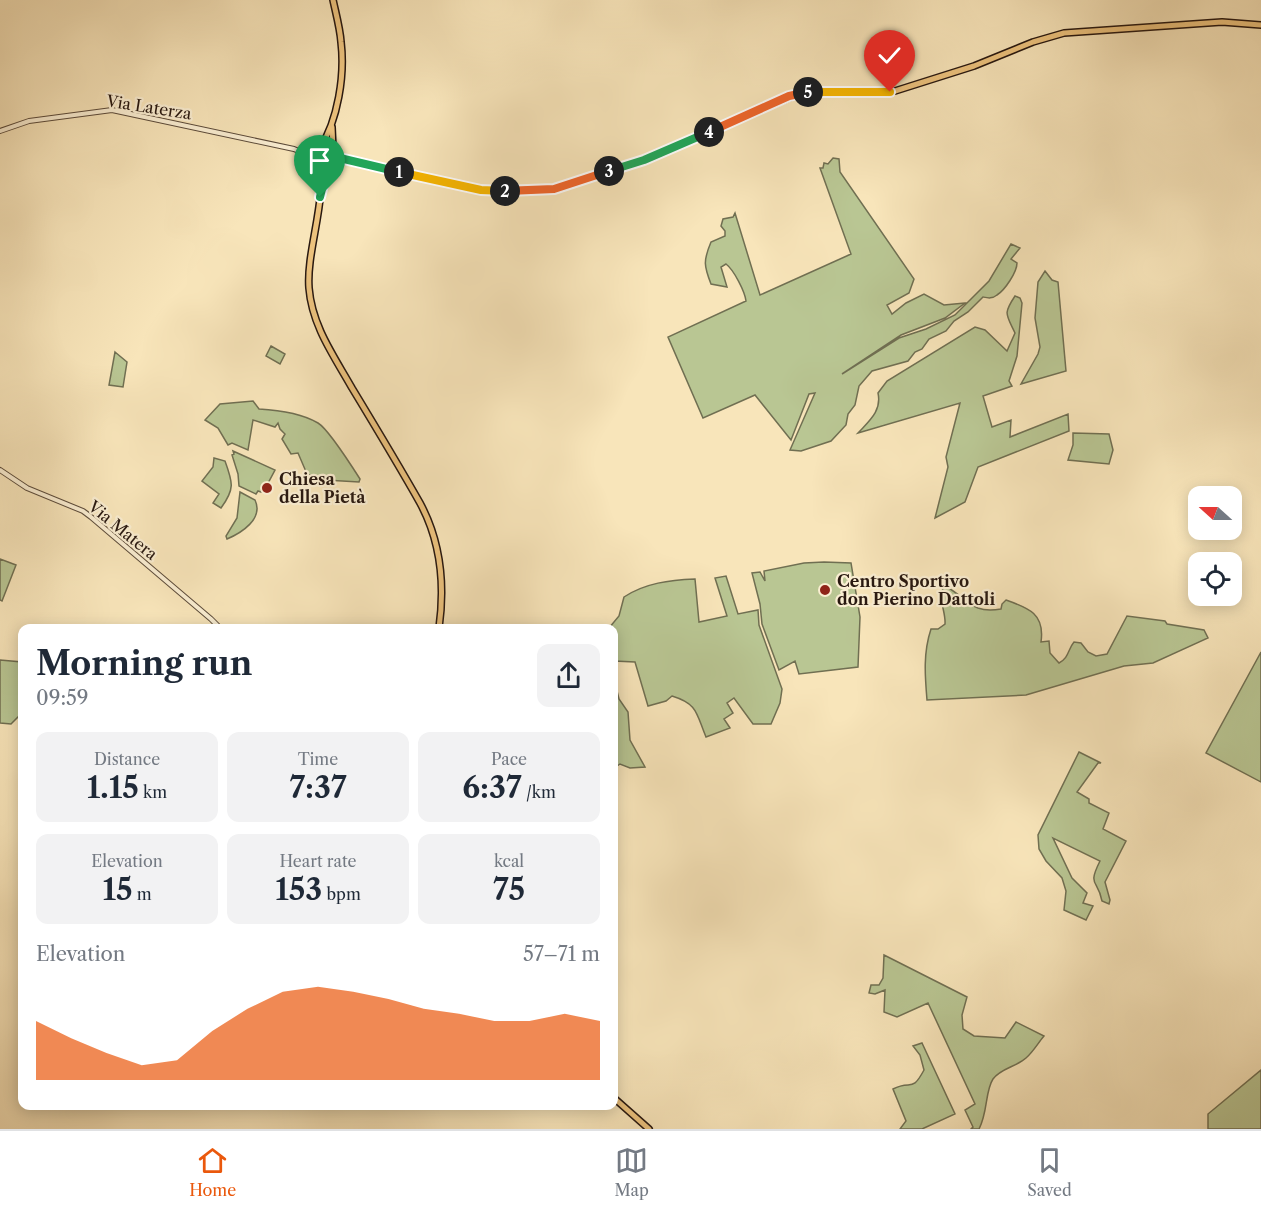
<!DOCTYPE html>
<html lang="en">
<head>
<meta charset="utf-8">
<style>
  :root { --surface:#fff; --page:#f2f2f3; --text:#1f2937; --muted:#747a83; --line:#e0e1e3; --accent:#ea580c }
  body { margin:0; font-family:"Libre Caslon Text",serif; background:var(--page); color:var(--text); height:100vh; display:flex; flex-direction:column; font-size:22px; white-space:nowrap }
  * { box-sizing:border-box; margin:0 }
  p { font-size:20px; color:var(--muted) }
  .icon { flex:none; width:33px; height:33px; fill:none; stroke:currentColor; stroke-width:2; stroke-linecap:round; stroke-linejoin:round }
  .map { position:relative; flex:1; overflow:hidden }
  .details { position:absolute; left:18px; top:624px; width:600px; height:486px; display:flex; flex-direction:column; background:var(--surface); border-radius:12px; box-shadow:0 3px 15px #0003 }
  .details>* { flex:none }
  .needle { width:39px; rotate:291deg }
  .fabs { position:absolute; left:1188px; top:486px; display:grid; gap:12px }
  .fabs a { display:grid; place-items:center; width:54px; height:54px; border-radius:12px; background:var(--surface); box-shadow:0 3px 15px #0003; font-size:30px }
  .pin { position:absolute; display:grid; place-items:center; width:51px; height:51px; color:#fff; margin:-62px -26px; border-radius:50% 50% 50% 0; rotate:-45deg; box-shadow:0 0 6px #0007 }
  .pin .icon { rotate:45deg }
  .km { position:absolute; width:30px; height:30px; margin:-15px; border-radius:50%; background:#222; color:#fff; font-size:16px; line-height:30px; text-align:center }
  .round { display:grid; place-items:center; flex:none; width:63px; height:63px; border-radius:12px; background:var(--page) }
  .overview { display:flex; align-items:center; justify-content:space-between; height:102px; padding:0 18px }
  h1 { font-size:33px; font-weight:700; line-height:45px }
  .figures { display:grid; grid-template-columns:repeat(3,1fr); gap:9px; height:102px; padding:6px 18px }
  .figures div { display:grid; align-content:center; border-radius:12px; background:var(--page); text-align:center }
  .figures b { font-size:30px; font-weight:700 }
  .figures small { font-size:16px; font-weight:400 }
  .figures p { font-size:16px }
  .chart { height:168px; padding:12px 18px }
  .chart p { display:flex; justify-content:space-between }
  .chart svg { width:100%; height:108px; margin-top:6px; fill:var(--accent); opacity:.7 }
  .menu { display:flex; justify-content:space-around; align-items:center; height:84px; border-top:2px solid var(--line); background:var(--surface); font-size:16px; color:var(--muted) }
  .menu a { display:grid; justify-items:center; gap:3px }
  .menu .current { color:var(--accent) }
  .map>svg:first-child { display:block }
  .green { fill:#b9c693; stroke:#706f52; stroke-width:1.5 }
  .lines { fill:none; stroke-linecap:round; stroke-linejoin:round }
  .minor-casing { stroke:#5c4b3a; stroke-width:6 }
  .major-casing { stroke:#281810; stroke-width:8 }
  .minor { stroke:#faeed2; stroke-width:4 }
  .major { stroke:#ecc27d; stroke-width:5 }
  .split-1-casing { stroke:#fff; stroke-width:12 }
  .split-2-casing { stroke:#fff; stroke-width:12 }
  .split-3-casing { stroke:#fff; stroke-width:12 }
  .split-4-casing { stroke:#fff; stroke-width:12 }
  .split-5-casing { stroke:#fff; stroke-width:12 }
  .split-6-casing { stroke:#fff; stroke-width:12 }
  .split-1 { stroke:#22a559; stroke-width:8 }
  .split-2 { stroke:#f5b400; stroke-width:8 }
  .split-3 { stroke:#f0652b; stroke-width:8 }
  .split-4 { stroke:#22a559; stroke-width:8 }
  .split-5 { stroke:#f0652b; stroke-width:8 }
  .split-6 { stroke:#f5b400; stroke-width:8 }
  .poi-dot { fill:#8f2418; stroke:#faeed2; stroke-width:2 }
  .labels { text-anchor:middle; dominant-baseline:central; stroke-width:4.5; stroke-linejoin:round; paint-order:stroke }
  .street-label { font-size:16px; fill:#281810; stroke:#faeed2 }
  .poi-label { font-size:16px; font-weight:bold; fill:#281810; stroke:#faeed2; text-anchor:start }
</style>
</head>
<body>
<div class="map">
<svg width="1261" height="1129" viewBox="0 0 1261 1129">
  <rect width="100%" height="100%" fill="#f8e5ba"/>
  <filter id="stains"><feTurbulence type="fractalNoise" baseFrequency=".00333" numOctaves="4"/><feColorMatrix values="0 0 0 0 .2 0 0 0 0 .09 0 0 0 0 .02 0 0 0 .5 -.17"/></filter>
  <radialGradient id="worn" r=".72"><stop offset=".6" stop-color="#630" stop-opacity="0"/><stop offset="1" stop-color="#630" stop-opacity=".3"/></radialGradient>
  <path class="green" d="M833 158 839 159 840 172 914 279 909 293 887 305 892 314 906 303 924 294 944 305 965 303 945 318 901 335 842 374 899 338 926 329 955 315 989 281 1011 244 1020 248 1011 259 1017 263C1017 272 1005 290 997 295 992 299 988 298 983 297L968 312 954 321 946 331 929 339 922 349 915 352 908 361 872 371 859 386 855 405 848 414 846 425 831 441 801 451 790 450 815 393 809 394 791 440 755 395 703 418 668 337 746 301C745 292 734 270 726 264L721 267 727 287 711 284C704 266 703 261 711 242L725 236V231L721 226 723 219 733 217 735 213 760 295 851 254 820 168H823L824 163 828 164Z
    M1045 271 1052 280 1058 282 1066 371 1021 384 1038 354 1040 347 1035 318 1038 282Z
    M1015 296 1020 298 1022 303 1017 356 1009 381 1012 386 983 396 992 427 1011 420 1010 437 1068 414 1069 431 978 467 965 502 935 518 948 467 946 457 960 403 858 433C869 421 882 411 878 393L887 381 975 327 985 330 1007 351 1015 333C1006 314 1003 314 1015 296Z
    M271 346 285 354 280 364 266 356Z
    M115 352 127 362 123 387 109 385Z
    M253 401 259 409C278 410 301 413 318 423 328 429 353 468 360 479L359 482 325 480 307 474 298 453 291 454 282 439 285 434 280 429 278 423 275 427 253 420 248 450 232 443 228 445 218 428 205 420 220 404Z
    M1073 433 1109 434 1113 450 1109 464 1068 460 1073 445Z
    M233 451 275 470 267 485 263 486 261 492 258 491 256 494 239 486 238 474 232 455 234 454Z
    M214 458 225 461C233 483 235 489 221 508L213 503 219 494 202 481 213 467Z
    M240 492 255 500C264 519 241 533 227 539L226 536 237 518Z
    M0 559 16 565 2 601 0 600Z
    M824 562 851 563 860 617 858 667 799 674 795 661 779 670 762 624 760 604 752 573 760 572 765 581 764 571 804 563Z
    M726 576 738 614 758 610 759 625 782 689 780 703 771 724H753L734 698 727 703 733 713 724 719 730 728 706 737C696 713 698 704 672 696L666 701 648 706 635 662 614 661V628H609L619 616 624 597C645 583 670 580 695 579L699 622 727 616 715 578Z
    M947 587C969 600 972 614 1001 609L1002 604 1006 600C1029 608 1045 614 1041 642L1049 641 1050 653 1059 663C1069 658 1068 649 1074 642L1081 643 1088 652 1096 656 1107 654 1127 616 1165 621 1167 624 1204 630 1208 638 1153 663 1124 666 1026 695 927 700C925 676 923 653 931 629H938L945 624C946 612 938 600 943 588Z
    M1261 652V782L1206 753Z
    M0 660 22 662V716L18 717 11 724 0 723Z
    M614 686 616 687 619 699 628 712 630 740 645 767 630 768 620 764 614 768Z
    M1079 752 1101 763H1098L1077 792 1089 799V803L1109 813 1103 829 1126 841 1105 882 1110 900 1109 904 1102 901C1098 879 1087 887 1100 861L1053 838 1072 878 1087 893 1083 903 1093 906 1086 920 1064 910 1066 891 1062 878 1046 861 1039 849 1038 835Z
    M884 955 967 997 962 1015 963 1029 974 1036 1005 1038 1016 1022 1044 1036C1038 1043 1033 1052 1026 1058 1016 1067 1001 1068 993 1079 985 1091 988 1112 979 1129H971L973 1127 965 1110 975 1104 928 1003 897 1017 884 1012 885 990 875 994 869 993 871 985H879L883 978Z
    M922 1043 955 1114 922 1129H900L906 1121 893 1089C912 1079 911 1094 924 1070L920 1055 913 1046Z
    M1261 1070V1129H1208V1114Z"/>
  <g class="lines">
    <g class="minor-casing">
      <path id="minor" d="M0 131 29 121 112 110 294 149 317 159
        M300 150 319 149
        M0 470 27 488 83 511 91 517 211 619 220 628"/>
    </g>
    <g class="major-casing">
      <path id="major" d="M332 127 333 149
        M317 155a9 9 0 1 1 18 0a9 9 0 1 1-18 0Z
        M320 148C338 120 345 75 341 42 340 28 336 14 333 0
        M318 160C329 195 306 250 309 288 312 326 334 356 352 388 375 426 398 464 420 503 441 542 445 585 439 628
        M333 161 343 159 481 190 520 191 554 189 644 160 800 93 895 91 974 66 1033 42 1064 33 1222 22 1261 25
        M323 184 331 163
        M614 1098 649 1129"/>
    </g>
    <use href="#minor" class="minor"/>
    <use href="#major" class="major"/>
  </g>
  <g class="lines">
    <g class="split-1-casing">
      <path id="split-1" d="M320 197 326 173 333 160 344 159 399 172"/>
    </g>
    <g class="split-2-casing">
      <path id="split-2" d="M399 172 481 190 505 191"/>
    </g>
    <g class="split-3-casing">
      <path id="split-3" d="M505 191 554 189 609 171"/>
    </g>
    <g class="split-4-casing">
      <path id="split-4" d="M609 171 644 160 709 132"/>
    </g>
    <g class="split-5-casing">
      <path id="split-5" d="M709 132 789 96 808 92"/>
    </g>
    <g class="split-6-casing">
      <path id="split-6" d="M808 92H890"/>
    </g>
    <use href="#split-1" class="split-1"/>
    <use href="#split-2" class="split-2"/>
    <use href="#split-3" class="split-3"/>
    <use href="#split-4" class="split-4"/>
    <use href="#split-5" class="split-5"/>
    <use href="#split-6" class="split-6"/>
  </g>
  <g class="poi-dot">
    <circle cx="267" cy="488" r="6"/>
    <circle cx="825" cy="590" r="6"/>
  </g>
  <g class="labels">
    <g class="street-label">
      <text transform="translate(149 107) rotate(9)">Via Laterza</text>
      <text transform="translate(123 530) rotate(39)">Via Matera</text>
    </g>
    <g class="poi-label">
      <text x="279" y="479">Chiesa<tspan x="279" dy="18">della Pietà</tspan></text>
      <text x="837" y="581">Centro Sportivo<tspan x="837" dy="18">don Pierino Dattoli</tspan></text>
    </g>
  </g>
  <rect width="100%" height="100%" filter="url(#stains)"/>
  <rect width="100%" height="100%" fill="url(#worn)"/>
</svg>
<div class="fabs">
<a><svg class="needle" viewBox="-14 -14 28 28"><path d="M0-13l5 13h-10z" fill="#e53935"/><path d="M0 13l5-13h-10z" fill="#747a83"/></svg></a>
<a><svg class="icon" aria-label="locate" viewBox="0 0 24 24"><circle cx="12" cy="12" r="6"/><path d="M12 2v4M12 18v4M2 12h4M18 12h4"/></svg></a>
</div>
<div class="pin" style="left:320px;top:197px;background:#1e9e55"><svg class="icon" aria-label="arrive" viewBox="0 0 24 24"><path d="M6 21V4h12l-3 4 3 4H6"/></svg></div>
<div class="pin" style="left:890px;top:92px;background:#d93025"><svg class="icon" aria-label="check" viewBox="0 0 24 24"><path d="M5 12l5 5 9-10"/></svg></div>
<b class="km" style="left:399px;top:172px">1</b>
<b class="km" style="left:505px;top:191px">2</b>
<b class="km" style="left:609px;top:171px">3</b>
<b class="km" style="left:709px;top:132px">4</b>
<b class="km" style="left:808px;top:92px">5</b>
<section class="details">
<div class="overview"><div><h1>Morning run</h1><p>09:59</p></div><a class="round"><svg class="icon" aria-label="share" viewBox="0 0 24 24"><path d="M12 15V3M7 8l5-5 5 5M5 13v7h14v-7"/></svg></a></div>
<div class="figures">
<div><p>Distance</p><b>1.15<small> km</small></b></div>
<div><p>Time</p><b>7:37</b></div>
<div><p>Pace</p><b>6:37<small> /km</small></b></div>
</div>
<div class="figures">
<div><p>Elevation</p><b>15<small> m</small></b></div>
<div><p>Heart rate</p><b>153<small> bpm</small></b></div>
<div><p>kcal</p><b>75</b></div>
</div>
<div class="chart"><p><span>Elevation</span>57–71 m</p>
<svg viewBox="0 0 160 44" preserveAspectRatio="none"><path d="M0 44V20L10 27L20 33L30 38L40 36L50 24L60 15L70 8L80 6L90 8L100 11L110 15L120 17L130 20L140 20L150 17L160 20V44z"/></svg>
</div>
</section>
</div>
<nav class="menu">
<a class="current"><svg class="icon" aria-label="home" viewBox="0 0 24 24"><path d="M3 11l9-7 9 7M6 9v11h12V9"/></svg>Home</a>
<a><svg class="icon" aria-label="map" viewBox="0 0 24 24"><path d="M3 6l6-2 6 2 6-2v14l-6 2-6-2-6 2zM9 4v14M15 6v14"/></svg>Map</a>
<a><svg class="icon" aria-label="saved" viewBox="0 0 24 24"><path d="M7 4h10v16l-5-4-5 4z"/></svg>Saved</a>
</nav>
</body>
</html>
